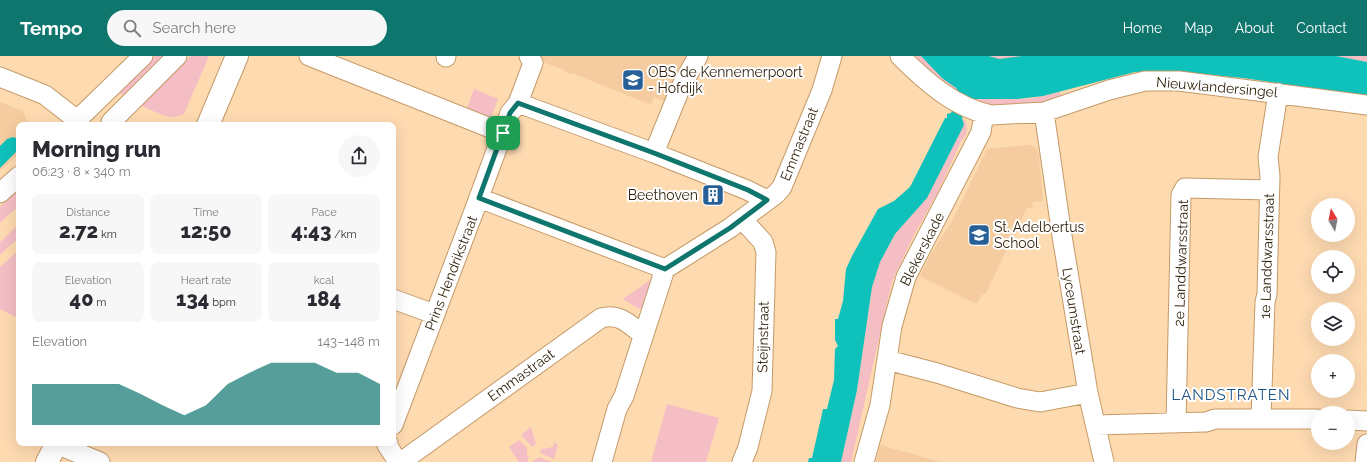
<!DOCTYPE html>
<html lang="en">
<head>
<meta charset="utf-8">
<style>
  :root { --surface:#fff; --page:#f7f7f7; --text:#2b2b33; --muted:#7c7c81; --accent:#0f766e }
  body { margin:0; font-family:Raleway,sans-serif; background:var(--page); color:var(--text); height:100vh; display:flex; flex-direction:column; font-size:15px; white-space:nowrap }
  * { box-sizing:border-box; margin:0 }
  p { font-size:13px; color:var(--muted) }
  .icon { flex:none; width:22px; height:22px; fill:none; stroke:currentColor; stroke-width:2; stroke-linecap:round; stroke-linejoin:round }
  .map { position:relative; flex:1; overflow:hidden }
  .side { position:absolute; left:16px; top:66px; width:380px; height:324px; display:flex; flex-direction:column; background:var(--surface); border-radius:8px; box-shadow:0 4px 16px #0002 }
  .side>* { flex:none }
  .needle { width:26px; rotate:350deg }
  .tools { position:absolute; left:1311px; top:142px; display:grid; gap:8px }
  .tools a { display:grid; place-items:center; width:44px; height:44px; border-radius:50%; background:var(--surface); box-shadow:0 4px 16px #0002; font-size:20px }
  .pin { position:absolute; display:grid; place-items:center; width:34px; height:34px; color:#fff; margin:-17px; border-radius:8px; box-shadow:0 2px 6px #0006 }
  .round { display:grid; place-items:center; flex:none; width:42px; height:42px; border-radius:21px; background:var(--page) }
  .head { display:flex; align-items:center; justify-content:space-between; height:68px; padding:0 16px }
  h1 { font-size:22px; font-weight:800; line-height:30px }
  .figures { display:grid; grid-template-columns:repeat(3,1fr); gap:6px; height:68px; padding:4px 16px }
  .figures div { display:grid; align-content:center; border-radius:8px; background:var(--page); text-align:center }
  .figures b { font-size:20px; font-weight:800 }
  .figures small { font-size:11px; font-weight:400 }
  .figures p { font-size:11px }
  .chart { height:112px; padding:8px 16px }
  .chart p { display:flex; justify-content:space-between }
  .chart svg { width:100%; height:72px; margin-top:4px; fill:var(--accent); opacity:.7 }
  header { display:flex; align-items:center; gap:24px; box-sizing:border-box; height:56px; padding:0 20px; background:var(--accent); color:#fff }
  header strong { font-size:19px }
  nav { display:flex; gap:22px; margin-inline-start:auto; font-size:14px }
  .search { width:280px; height:36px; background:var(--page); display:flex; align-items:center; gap:10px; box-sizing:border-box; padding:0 14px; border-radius:22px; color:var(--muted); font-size:15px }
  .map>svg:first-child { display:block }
  .built { fill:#f4cc9f }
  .green { fill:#f4bec4 }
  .water { fill:#0ec1bb }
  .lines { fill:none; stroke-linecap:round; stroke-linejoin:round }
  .minor-casing { stroke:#c49a67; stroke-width:21 }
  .major-casing { stroke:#c49a67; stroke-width:24 }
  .minor { stroke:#fff; stroke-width:19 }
  .major { stroke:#fff; stroke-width:22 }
  .route-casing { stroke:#fff; stroke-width:8 }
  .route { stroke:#0f766e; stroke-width:5 }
  .labels { text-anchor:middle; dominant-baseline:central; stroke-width:4; stroke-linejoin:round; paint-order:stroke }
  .poi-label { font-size:14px; fill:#2f1f09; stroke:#fff; text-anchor:start }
  .street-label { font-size:14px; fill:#2f1f09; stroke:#fff }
  .neighbourhood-label { font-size:15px; letter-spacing:1px; fill:#205487; stroke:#fff }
</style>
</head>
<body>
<header>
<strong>Tempo</strong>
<div class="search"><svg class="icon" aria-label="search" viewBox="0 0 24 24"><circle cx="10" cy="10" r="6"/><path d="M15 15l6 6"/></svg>Search here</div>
<nav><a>Home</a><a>Map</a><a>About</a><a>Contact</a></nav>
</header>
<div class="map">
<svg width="1367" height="406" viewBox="0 0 1367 406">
  <rect width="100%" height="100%" fill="#fedab1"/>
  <path class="built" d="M538 0H690L665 46 654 41 651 49 574 18H570L560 12 539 5Z
    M0 46 23 55 29 69H19V97L0 115Z
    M1030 89 1036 92 1039 100 1043 145 1032 146 1033 152H1027L986 237 981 240 978 247 970 245 920 220 932 196 952 165 987 93Z
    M880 389 941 406H876Z"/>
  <path class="green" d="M155 0H172L125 42 118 35Z
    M191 0H209L184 58C168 66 153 54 138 48L154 31Z
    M911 0H921L956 32 960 38 952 35Z
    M989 0H1022L999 3Z
    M1336 0H1367V6Z
    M474 33 498 43 491 61 467 52Z
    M1060 36 1062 43 1047 47 991 50 972 44 979 42 1028 43Z
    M962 62 966 66 967 74 964 83H962L938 136 914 179 892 225 851 406H841L857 334 872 231 880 206 895 178 927 142 964 69Z
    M19 133V149L0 167V151Z
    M19 168V181L0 199V186Z
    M19 194V263L0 253V211Z
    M652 223 644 251 639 253 623 243Z
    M667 348 719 362 706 406H651Z
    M531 371 536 388 532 391 521 379Z
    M519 384 527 392V399L529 401 527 406H519L509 391Z
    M554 387 558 388 554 403 540 397 541 393 553 391Z
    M539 401 552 406H531Z"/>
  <path class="water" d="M921 0H989L999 3 1022 0H1336L1367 6V40L1243 22 1165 15 1135 16 1043 40 1018 43H971L962 62 964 69 927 142 895 178 880 206 872 231 857 334 841 406H808L809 402H812L823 353H827L834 324 835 293 838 290 835 284V263H838L843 245 846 213 852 200 878 153 894 145 910 131 945 62H947V58L951 57 960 38 956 32 942 22Z
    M13 81 19 83V93L0 112V90L7 83Z"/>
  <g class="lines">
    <g class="minor-casing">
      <path id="minor" d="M309 0 503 77
        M900 0C925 25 956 53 992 59L1044 56 1109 34 1145 25H1179L1367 49
        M446 1V0
        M0 21 45 39 77 64
        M518 47 654 97 747 134 767 144
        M1044 56 1062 180 1088 337 1104 406
        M111 66 177 0
        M72 69 143 0
        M654 97 680 33 698 0
        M0 137 19 120
        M479 142 665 213
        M742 163 763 186 766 196 762 335 748 391 742 406
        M665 213 730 172 776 138 782 131 822 34 832 0
        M393 243 434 258
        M887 304 937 317 1017 342 1040 346 1088 337
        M1261 363 1265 246 1267 238 1270 120 1268 101 1278 37
        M1348 364 1367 365
        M1176 366 1181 139 1185 132 1269 134
        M393 369 474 155 510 57 518 47 533 7 529 0
        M1096 369 1206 366 1215 363H1318
        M388 387 387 389 398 406
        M56 388 100 406
        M401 406 601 262C620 257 629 268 643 279
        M602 406 617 353 624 340 665 213
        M864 406 880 349 892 270 906 221 981 76 984 57
        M1365 406 1367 388"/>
    </g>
    <g class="major-casing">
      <path id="major" d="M208 69 237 0
        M47 406 57 387"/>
    </g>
    <use href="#minor" class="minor"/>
    <use href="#major" class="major"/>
  </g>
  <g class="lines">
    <g class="route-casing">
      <path id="route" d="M518 47 654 97 748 134 767 144 730 172 665 213 479 142 510 57Z"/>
    </g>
    <use href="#route" class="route"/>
  </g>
  <defs>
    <g id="school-square" transform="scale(1.15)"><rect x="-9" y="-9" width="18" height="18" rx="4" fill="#276097" stroke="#fff"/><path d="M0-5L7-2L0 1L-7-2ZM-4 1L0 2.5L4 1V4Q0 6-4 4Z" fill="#fff"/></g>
    <g id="building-square" transform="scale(1.15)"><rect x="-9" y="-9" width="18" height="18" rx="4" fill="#276097" stroke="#fff"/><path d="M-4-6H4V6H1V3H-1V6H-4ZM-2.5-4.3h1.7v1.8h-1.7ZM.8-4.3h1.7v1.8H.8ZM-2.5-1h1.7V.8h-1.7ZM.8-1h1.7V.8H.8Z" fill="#fff"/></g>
  </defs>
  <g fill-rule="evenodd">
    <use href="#school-square" x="633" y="24"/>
    <use href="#building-square" x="713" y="139"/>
    <use href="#school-square" x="979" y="179"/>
  </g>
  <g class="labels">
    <g class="poi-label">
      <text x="648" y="16">OBS de Kennemerpoort<tspan x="648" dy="16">- Hofdijk</tspan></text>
      <text x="698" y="139" text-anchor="end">Beethoven</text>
      <text x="994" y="171">St. Adelbertus<tspan x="994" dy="16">School</tspan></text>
    </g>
    <g class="street-label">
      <text transform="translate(1217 31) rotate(5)">Nieuwlandersingel</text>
      <text transform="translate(799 88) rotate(-68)">Emmastraat</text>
      <text transform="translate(922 193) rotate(-63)">Blekerskade</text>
      <text transform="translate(1267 200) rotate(-88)">1e Landdwarsstraat</text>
      <text transform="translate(1181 207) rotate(-88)">2e Landdwarsstraat</text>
      <text transform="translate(451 217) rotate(-69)">Prins Hendrikstraat</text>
      <text transform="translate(1074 255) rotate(81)">Lyceumstraat</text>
      <text transform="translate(763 281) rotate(-89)">Steijnstraat</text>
      <text transform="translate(521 319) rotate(-36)">Emmastraat</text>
    </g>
    <g class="neighbourhood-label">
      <text x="1231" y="339">LANDSTRATEN</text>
    </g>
  </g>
</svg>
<div class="tools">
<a><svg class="needle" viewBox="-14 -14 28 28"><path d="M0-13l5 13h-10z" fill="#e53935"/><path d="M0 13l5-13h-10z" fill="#7c7c81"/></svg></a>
<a><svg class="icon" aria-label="locate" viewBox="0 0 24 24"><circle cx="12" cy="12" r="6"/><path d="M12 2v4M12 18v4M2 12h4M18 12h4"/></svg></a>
<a><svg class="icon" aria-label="layers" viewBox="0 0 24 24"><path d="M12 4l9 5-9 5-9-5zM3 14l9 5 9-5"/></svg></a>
<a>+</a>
<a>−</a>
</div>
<div class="pin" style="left:503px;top:77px;background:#1e9e55"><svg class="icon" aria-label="arrive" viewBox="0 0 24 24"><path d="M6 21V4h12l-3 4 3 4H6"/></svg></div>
<section class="side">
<div class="head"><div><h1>Morning run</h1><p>06:23 · 8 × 340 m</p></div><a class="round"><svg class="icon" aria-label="share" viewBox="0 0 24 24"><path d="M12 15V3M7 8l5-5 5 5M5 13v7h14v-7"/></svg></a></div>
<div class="figures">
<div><p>Distance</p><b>2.72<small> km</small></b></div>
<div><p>Time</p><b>12:50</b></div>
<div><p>Pace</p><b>4:43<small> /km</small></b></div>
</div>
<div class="figures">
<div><p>Elevation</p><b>40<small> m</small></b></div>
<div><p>Heart rate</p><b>134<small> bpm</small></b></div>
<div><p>kcal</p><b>184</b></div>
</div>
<div class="chart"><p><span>Elevation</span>143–148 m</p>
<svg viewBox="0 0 160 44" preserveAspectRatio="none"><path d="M0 44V19L10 19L20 19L30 19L40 19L50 25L60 32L70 38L80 32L90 19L100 12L110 6L120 6L130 6L140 12L150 12L160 19V44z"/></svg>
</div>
</section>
</div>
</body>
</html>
